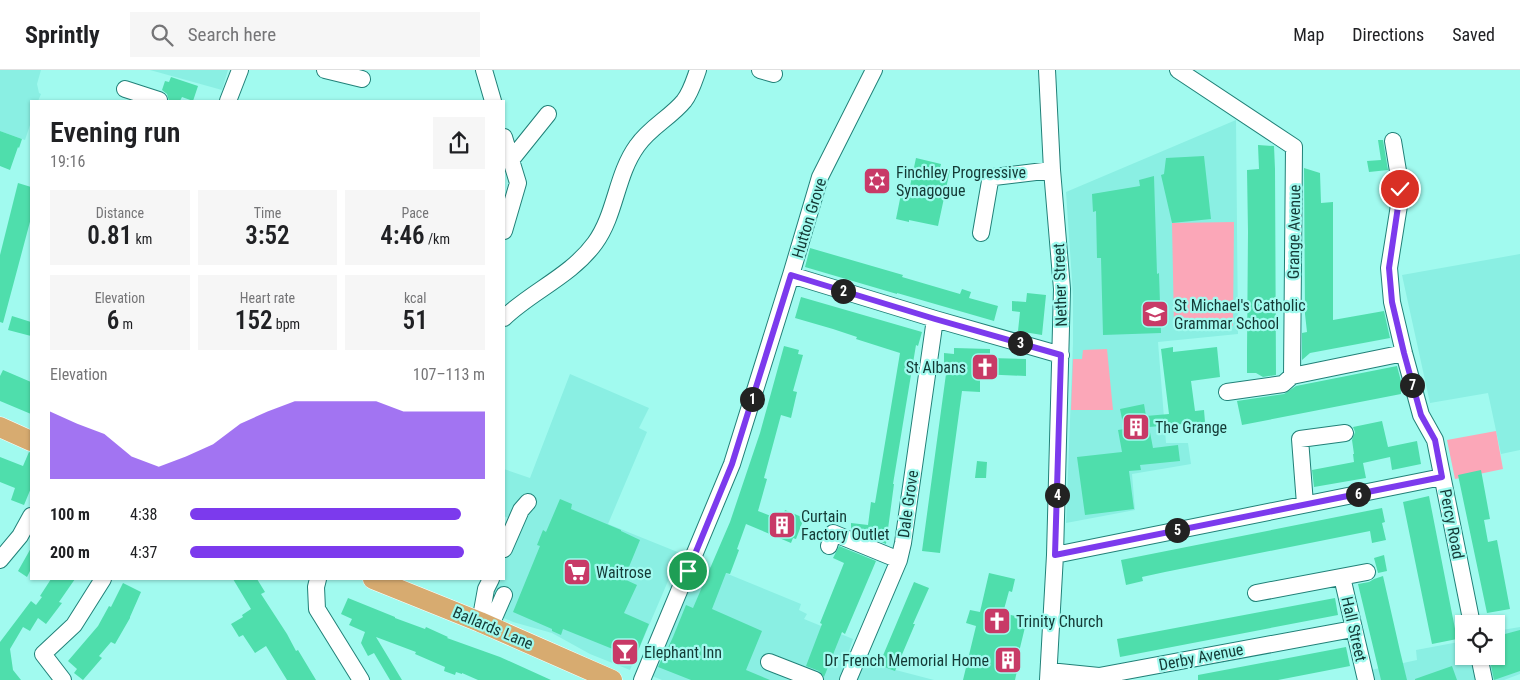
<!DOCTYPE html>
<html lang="en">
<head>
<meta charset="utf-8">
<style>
  :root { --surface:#fff; --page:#f6f6f6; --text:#202124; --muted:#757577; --line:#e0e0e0; --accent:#7c3aed }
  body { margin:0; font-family:"Roboto Condensed",sans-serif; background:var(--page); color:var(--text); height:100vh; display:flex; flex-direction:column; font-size:19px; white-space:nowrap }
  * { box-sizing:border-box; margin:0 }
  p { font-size:16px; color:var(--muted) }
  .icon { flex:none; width:28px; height:28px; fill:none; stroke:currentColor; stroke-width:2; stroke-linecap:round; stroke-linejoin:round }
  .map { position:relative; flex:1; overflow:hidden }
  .side { position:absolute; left:30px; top:30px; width:475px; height:480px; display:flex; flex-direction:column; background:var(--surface); border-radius:0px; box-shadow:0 1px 4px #0004 }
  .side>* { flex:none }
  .fabs { position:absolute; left:1455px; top:545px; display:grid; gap:10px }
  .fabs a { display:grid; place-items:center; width:50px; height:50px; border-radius:0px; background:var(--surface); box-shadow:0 1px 4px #0004; font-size:25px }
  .pin { position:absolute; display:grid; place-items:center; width:42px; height:42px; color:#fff; margin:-21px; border:2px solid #fff; border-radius:50%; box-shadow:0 1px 5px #0007 }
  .km { position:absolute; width:25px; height:25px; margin:-12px; border-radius:50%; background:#222; color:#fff; font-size:14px; line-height:25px; text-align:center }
  .round { display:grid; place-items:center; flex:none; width:52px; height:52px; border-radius:0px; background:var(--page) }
  .overview { display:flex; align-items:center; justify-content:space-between; height:85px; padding:0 20px }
  h1 { font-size:28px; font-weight:600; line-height:38px }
  .stats { display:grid; grid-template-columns:repeat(3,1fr); gap:8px; height:85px; padding:5px 20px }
  .stats div { display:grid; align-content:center; border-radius:0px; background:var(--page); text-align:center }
  .stats b { font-size:25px; font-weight:600 }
  .stats small { font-size:14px; font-weight:400 }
  .stats p { font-size:14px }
  .chart { height:140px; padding:10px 20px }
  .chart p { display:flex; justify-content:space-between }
  .chart svg { width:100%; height:90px; margin-top:5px; fill:var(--accent); opacity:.7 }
  ul { padding:0 20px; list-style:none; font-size:16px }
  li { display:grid; grid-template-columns:80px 60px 1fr; align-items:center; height:38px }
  li i { height:12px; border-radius:6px; background:var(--accent) }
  header { display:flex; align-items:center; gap:30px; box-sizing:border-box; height:70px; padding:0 25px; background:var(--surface); border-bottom:1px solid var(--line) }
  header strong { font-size:24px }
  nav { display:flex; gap:28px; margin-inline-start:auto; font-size:18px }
  .search { width:350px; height:45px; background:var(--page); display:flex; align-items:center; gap:12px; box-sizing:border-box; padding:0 18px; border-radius:0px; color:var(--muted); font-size:19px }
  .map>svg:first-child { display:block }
  .built { fill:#8aefe3 }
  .green { fill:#fba7b8 }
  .building { fill:#4fdeac }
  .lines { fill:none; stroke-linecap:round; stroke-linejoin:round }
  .minor-casing { stroke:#218178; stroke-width:18 }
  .major-casing { stroke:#fff; stroke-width:21 }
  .minor { stroke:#fff; stroke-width:16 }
  .major { stroke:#d7ab70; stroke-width:20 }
  .route-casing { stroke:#fff; stroke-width:10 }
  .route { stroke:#7c3aed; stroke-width:6 }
  .labels { text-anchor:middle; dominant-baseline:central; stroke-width:4.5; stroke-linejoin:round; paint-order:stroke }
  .poi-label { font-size:16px; fill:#143a36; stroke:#a1faef; text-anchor:start }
  .street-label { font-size:16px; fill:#143a36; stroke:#a1faef }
</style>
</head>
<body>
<header>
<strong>Sprintly</strong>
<div class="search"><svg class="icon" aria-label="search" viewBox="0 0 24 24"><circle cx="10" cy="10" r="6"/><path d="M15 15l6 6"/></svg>Search here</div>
<nav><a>Map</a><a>Directions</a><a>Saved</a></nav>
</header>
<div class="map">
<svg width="1520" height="610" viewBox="0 0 1520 610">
  <rect width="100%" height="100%" fill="#a1faef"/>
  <path class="built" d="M0 0H41L37 14 39 23 41 24 38 31H31V52L25 70 0 61Z
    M150 0H228L222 20Z
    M1236 50 1238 264 1158 272 1166 373H1188L1191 394 1132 404 1135 440 1066 453 1073 274V225L1066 122Z
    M1520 184V380L1501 384 1488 323 1430 333 1402 205Z
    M570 304 649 338 639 358 647 362 608 454 680 483 630 600 590 584 552 563 513 552 474 535 486 509H504V469L512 450 504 446V399L530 408Z
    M701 493 801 534 799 540 807 544 804 549 853 569 849 581 888 598 934 610H662L652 606Z
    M1520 557V604L1504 610H1374L1371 600 1417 590 1416 580 1464 571V586H1496V561Z"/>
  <path class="green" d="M1234 152 1233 256 1174 257 1172 153Z
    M1107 279 1113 340H1071L1073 289H1082L1083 280Z
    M1496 361 1503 399 1455 409 1447 370Z"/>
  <path class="building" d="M171 7 198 16 193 31 182 27 180 31H169L167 24 162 20 165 11 169 12Z
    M0 61 22 69 19 78 18 77 10 100 0 96Z
    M1378 70H1383L1388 100 1369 102 1367 91 1381 90Z
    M1258 75 1274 76 1275 99 1276 305 1263 307 1256 303H1247V283L1248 162 1247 100 1259 99Z
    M1204 86 1211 149 1172 153 1161 105 1164 104 1166 88Z
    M916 88 941 94 940 98 950 100 938 156 909 150V152L896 149 902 119 909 121Z
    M1304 98 1320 103 1321 133 1333 132V250L1384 241 1390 268 1310 283 1302 290V263L1307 262 1305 244Z
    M1154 106 1157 204 1159 203 1161 263 1103 265 1101 188H1097L1096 141 1093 142 1092 124 1140 116 1139 110Z
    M18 113 31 117V148L3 253 0 252V185Z
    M810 178 903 205 902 207 960 224 962 219 971 222 969 228 998 236 994 251 897 223V224L805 197Z
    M1027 223 1046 225 1042 265 1018 261 1020 242 1012 241V231L1026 232Z
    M801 227 922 262 918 276 916 275 906 335 893 414H894L886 474 851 459V453L868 455 871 432 875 433 900 283 856 269 857 267 833 259 795 248Z
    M12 246 31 252V266L8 260Z
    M784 276 799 280 798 284 803 285 793 321 797 322 791 348 781 345 764 408 767 409 758 441 781 450 785 440 804 448 796 469 793 468 791 473 746 454 737 479 739 480 730 504 726 503 712 539 762 561 746 600 770 610H691L658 597 665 582H666L673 567 686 535 693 538 730 452 760 363Z
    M1173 277V282L1217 277 1220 307 1191 311 1195 341 1204 340 1205 352 1149 357 1153 378 1178 375 1180 391 1140 395 1141 400 1129 401 1134 439 1085 445 1077 387 1122 382 1118 360 1124 359 1120 339 1144 334 1146 346 1169 344 1161 279Z
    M954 278 990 279V288L1026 289V306L980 304V322L962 321 940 483 922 481 946 304H944V283L954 284Z
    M1397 296 1401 311V324L1242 355 1237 331 1284 324 1296 316Z
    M3 300 31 312V344L0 331V306Z
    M1382 351 1388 377 1417 371 1421 394 1392 400 1390 387 1363 393 1366 408 1314 417 1312 400 1354 392 1353 384H1354L1352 370 1355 362 1353 357Z
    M29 382 31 383V418L24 435 11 430 15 418 0 412V387L23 396Z
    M977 391 987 392 986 408H975Z
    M1481 400 1490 449 1484 450 1488 472 1497 470 1510 539 1487 543 1458 405Z
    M1429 426 1457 569 1432 574 1403 432Z
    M560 429 572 434 571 439 621 460V461L640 470 624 509 637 515 624 543 649 554 635 588 563 559 561 565 552 561V559L513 542 540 476 537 475 543 460 546 462Z
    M1382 438 1385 452 1382 453 1386 470 1372 473 1370 461 1165 502 1142 507 1143 511 1126 515 1121 490Z
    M839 476 876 491 845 564 842 562 824 607 819 601 806 596 822 554 820 553 844 493 833 488Z
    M31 478V499L27 507 18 501Z
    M1384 485 1387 501 1378 503 1374 488Z
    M989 503 1015 509 1012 522 1009 521 1003 543 1027 549 1018 586 1020 587 1015 610H963L976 556 966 553 970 540 980 542Z
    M1383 506 1400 581 1407 610H1381L1358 514 1369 512 1374 509Z
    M51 509H75L59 532 62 533 46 554 38 548 30 561 23 557 10 579 13 600 21 610H0V572L31 531 36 535 42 527 40 526Z
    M233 509H257L265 522 261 524 287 564 296 581 298 580 316 610H287L266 576 255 583 243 565 239 567 231 554 243 547 242 545 251 539Z
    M914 512 929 518 913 554H915L895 601 879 595Z
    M123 513 141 522 130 547V548L115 574 111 572 99 586 102 588 83 610 74 603 77 599 68 591 98 556 109 536 111 537Z
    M348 528 395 547V548L425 559 426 557 448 567 447 568 500 587 551 610H478L462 603V604L456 602 455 605 444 601 445 597 415 584 416 582 376 567 402 610H390L374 583 368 586 361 573 365 562 349 555 352 549 341 544Z
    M1335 528 1338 545 1120 587 1117 569Z
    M1520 560V601L1494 610 1489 586H1496V580L1505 577V564Z
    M1346 577 1350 596 1278 610H1198V605Z
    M1452 596 1457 610H1415V609Z"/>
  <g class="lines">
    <g class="minor-casing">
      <path id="minor" d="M325 0 362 9
        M484 0 493 31
        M760 0 774 4
        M1047 0 1052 100 1062 219 1055 485 1048 610
        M1178 0 1294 77 1292 306 1404 283
        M125 19 159 30
        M228 31 240 0
        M504 67 518 113 504 161
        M1393 71 1400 113 1401 123 1389 198 1392 232 1404 283 1421 345 1435 370 1472 554
        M511 90 548 44
        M981 163 990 111 994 107 1052 100
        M791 205 935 249 1061 285
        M504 248C532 221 571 206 595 173 616 144 616 105 637 76 650 57 670 48 684 31 691 22 694 11 698 0
        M1227 322 1283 314 1292 306
        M1305 434 1300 369 1345 363
        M829 476 833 463 899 490
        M504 479 521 440 528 432
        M1055 485 1442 407
        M0 490 20 466 31 446
        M1342 507 1366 610
        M318 509 316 517 317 539 361 610
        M1256 523 1367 502
        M480 552 486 519 491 509
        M490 557 504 525
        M1479 586 1484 610
        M769 592 815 610
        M1049 601 1099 606 1353 559
        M63 610 43 584 74 555 103 509
        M642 610 732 394 791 205 820 107 874 0
        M848 610 899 490 903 473 935 249"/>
    </g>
    <g class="major-casing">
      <path id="major" d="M0 357 31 371
        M373 509 480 552 612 610"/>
    </g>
    <use href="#minor" class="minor"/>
    <use href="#major" class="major"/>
  </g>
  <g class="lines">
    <g class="route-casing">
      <path id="route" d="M688 501 732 394 791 205 935 249 1061 285 1055 485 1442 407 1435 370 1421 345 1404 283 1392 232 1389 198 1400 123V119"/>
    </g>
    <use href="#route" class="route"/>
  </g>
  <defs>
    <g id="synagogue-square" transform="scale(1.4375)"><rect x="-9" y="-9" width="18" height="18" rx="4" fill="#c83a67" stroke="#a1faef"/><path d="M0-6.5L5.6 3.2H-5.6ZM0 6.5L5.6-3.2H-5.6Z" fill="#fff"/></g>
    <g id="school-square" transform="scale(1.4375)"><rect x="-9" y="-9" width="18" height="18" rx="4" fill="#c83a67" stroke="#a1faef"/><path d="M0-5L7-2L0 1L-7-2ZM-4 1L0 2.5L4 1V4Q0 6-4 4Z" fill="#fff"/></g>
    <g id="church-square" transform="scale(1.4375)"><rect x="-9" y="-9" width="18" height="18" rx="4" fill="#c83a67" stroke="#a1faef"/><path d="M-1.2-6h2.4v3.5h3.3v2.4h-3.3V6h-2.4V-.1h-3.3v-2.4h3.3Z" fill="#fff"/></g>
    <g id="building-square" transform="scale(1.4375)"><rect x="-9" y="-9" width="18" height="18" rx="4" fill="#c83a67" stroke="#a1faef"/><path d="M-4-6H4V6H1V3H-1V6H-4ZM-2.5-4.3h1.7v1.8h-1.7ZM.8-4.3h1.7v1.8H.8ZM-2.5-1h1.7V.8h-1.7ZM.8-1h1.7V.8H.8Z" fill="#fff"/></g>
    <g id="supermarket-square" transform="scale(1.4375)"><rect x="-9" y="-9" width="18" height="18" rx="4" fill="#c83a67" stroke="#a1faef"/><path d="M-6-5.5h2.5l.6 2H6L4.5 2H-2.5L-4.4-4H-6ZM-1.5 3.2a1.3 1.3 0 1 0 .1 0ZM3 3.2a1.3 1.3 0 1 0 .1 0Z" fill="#fff"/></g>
    <g id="bar-square" transform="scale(1.4375)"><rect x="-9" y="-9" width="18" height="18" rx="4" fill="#c83a67" stroke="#a1faef"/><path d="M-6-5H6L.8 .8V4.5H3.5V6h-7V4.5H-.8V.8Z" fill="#fff"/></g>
  </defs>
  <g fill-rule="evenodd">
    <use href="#synagogue-square" x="877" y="111"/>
    <use href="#school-square" x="1155" y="244"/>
    <use href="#church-square" x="985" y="297"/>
    <use href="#building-square" x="1136" y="357"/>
    <use href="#building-square" x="782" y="455"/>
    <use href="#supermarket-square" x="577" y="502"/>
    <use href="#church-square" x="997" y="551"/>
    <use href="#bar-square" x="625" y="582"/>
    <use href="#building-square" x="1008" y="590"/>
  </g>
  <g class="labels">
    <g class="poi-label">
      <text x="896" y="102">Finchley Progressive<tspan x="896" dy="18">Synagogue</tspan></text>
      <text x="1174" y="235">St Michael's Catholic<tspan x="1174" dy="18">Grammar School</tspan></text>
      <text x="966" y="297" text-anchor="end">St Albans</text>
      <text x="1155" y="357">The Grange</text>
      <text x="801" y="446">Curtain<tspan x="801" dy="18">Factory Outlet</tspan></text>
      <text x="596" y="502">Waitrose</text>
      <text x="1016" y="551">Trinity Church</text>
      <text x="644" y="582">Elephant Inn</text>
      <text x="989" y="590" text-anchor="end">Dr French Memorial Home</text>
    </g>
    <g class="street-label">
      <text transform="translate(809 148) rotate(-73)">Hutton Grove</text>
      <text transform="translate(1294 162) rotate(-89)">Grange Avenue</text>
      <text transform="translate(1060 215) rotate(-92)">Nether Street</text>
      <text transform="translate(908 434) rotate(-82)">Dale Grove</text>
      <text transform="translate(1452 454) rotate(79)">Percy Road</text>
      <text transform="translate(493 558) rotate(23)">Ballards Lane</text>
      <text transform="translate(1354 559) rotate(77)">Hall Street</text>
      <text transform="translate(1201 587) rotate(-11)">Derby Avenue</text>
    </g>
  </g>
</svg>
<div class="fabs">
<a><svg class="icon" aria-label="locate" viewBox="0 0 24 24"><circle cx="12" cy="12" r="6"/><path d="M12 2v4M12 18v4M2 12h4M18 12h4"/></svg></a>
</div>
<div class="pin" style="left:688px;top:501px;background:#1e9e55"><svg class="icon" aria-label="arrive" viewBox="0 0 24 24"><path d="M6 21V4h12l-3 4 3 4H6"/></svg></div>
<div class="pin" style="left:1400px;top:119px;background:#d93025"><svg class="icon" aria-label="check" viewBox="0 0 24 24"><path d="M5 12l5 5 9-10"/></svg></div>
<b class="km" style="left:752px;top:329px">1</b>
<b class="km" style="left:843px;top:221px">2</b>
<b class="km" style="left:1020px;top:273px">3</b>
<b class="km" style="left:1057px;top:425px">4</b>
<b class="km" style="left:1177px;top:460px">5</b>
<b class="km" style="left:1358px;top:424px">6</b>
<b class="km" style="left:1412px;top:315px">7</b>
<section class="side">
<div class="overview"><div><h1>Evening run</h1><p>19:16</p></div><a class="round"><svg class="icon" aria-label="share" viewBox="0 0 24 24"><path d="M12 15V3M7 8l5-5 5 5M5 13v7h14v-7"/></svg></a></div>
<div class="stats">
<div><p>Distance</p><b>0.81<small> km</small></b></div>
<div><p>Time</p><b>3:52</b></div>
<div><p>Pace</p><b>4:46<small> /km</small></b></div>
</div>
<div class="stats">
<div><p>Elevation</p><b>6<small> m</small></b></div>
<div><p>Heart rate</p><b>152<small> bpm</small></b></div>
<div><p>kcal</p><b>51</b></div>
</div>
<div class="chart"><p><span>Elevation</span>107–113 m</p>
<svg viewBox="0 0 160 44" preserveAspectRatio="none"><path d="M0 44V11L10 17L20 22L30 33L40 38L50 33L60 27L70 17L80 11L90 6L100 6L110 6L120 6L130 11L140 11L150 11L160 11V44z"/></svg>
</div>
<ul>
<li><b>100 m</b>4:38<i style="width:92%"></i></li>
<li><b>200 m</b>4:37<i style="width:93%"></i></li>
</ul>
</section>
</div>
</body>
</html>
